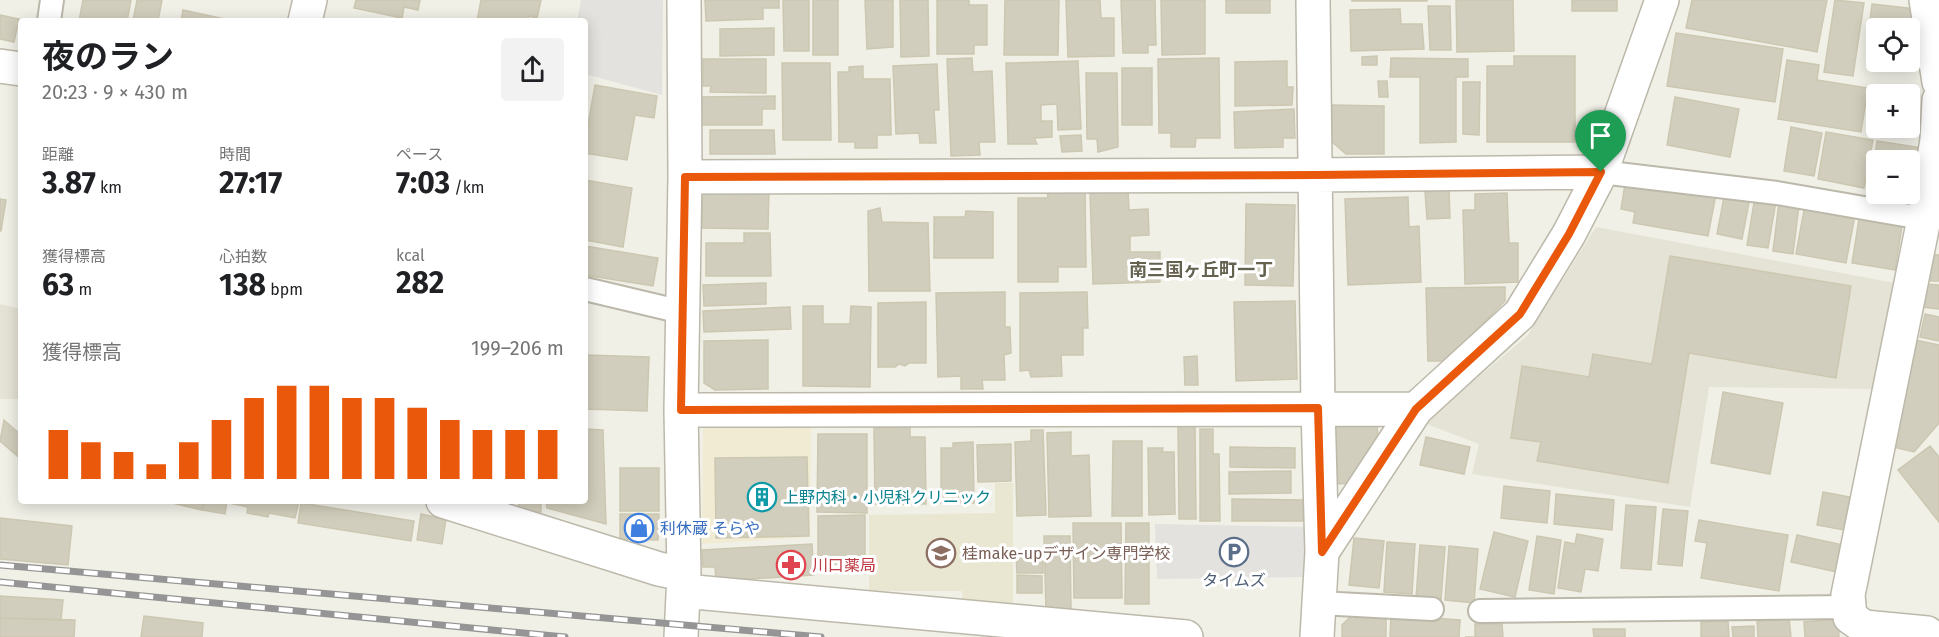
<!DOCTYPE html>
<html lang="ja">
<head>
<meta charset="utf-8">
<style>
  :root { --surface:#fff; --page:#f2f2f2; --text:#202124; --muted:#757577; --accent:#ea580c }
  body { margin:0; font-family:"Fira Sans","Noto Sans JP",sans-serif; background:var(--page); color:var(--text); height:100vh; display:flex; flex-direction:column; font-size:22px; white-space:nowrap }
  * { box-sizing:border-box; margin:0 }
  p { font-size:20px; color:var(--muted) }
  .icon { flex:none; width:33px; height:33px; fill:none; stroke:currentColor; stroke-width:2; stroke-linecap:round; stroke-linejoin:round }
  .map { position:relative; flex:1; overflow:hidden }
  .panel { position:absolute; left:18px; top:18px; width:570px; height:486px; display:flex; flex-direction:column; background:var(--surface); border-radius:6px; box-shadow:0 3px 15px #0003 }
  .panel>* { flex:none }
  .fabs { position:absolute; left:1866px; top:18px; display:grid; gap:12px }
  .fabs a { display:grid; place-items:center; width:54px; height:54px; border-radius:6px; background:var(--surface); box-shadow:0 3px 15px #0003; font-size:30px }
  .pin { position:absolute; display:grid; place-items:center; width:51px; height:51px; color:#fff; margin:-62px -26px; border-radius:50% 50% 50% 0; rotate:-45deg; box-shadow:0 0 6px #0007 }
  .pin .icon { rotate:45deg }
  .round { display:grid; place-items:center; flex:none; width:63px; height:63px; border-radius:6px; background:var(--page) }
  .summary { display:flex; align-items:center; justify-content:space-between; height:102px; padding:0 24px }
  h1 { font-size:33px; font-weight:700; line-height:45px }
  .metrics { display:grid; grid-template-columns:repeat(3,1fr); gap:9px; height:102px; padding:6px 24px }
  .metrics div { display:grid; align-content:center }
  .metrics b { font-size:30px; font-weight:700 }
  .metrics small { font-size:16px; font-weight:400 }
  .metrics p { font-size:16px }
  .chart { height:168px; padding:12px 24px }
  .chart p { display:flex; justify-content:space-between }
  .chart svg { width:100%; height:108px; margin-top:6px; stroke:var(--accent); stroke-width:6 }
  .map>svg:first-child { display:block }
  .residential { fill:#e5e3d5 }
  .commercial { fill:#f1ebd4 }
  .education { fill:#e9e7d2 }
  .parking { fill:#e3e2de }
  .building { fill:#d2cebd; stroke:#ccc7b1; stroke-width:1.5 }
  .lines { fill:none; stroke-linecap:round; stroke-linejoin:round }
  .service-casing { stroke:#bcb9aa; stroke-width:26 }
  .minor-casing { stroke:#bcb9aa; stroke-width:36 }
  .service { stroke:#fff; stroke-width:22 }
  .minor { stroke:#fff; stroke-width:33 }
  .rail-casing { stroke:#959595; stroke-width:7 }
  .rail { stroke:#fff; stroke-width:4.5; stroke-dasharray:14; stroke-linecap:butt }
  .route-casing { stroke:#fff; stroke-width:12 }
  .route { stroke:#ea580c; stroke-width:8 }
  .labels { text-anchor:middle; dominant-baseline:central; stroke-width:6; stroke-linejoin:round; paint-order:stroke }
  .culture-label { font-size:16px; fill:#0d838f; stroke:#fff; text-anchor:start }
  .shop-label { font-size:16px; fill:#366cbe; stroke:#fff; text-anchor:start }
  .education-label { font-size:16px; fill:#785e54; stroke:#fff; text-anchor:start }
  .health-label { font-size:16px; fill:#be3a42; stroke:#fff; text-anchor:start }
  .service-label { font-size:16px; fill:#4e5e75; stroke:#fff }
  .neighbourhood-label { font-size:18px; font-weight:bold; fill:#65614f; stroke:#fff }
</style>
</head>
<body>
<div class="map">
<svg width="1939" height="637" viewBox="0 0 1939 637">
  <rect width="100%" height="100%" fill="#f1f0e7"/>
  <path class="residential" d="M1596 227 1895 283 1874 389 1709 387 1690 507 1472 474 1479 444 1424 423 1527 336Z
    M0 304 21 309V399H0Z"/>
  <path class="commercial" d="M703 426 811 427 810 537 702 544Z"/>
  <path class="education" d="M995 483H1013V608H963L962 591H869V515L995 513Z"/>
  <path class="parking" d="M581 0H663L662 95 585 74V21H577Z
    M1155 524 1312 527V577L1157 579Z"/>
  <path class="building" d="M83 0H131L127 21H79Z
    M137 0H162L158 21H133Z
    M356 0H420L418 10 404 7 402 18 354 8Z
    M481 0H541L537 18 529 16 528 21H477Z
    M705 0H779V8H763V19L706 21Z
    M783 0H809V51H784Z
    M813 0H838V55H813Z
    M865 0H893V47L867 49Z
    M900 0H928L929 56 901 57Z
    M937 0H969V5H987V45H974V54H937Z
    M1005 0H1059L1058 55H1004Z
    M1066 0H1100L1101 18H1114V56L1068 57Z
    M1121 0H1155L1156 45H1148V53H1123Z
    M1161 0H1205V54L1162 55Z
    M1226 0H1270V13H1226Z
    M1352 0H1427V1H1352Z
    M1456 0H1513L1514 51 1457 52Z
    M1572 0H1617V11H1572Z
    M1692 0H1827L1817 52 1686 28Z
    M1835 0 1864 3 1853 76 1824 72Z
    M1872 4 1916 9 1911 50 1910 28H1876V46L1867 45Z
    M1428 6H1450L1451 50H1430Z
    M1400 9 1401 24H1422L1424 49 1351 51 1350 10Z
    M183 10 234 21H181Z
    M0 15 19 19 14 42 0 39Z
    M774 28V55L720 56V29Z
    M1676 33 1783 49 1775 102 1667 86Z
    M1377 56V65H1362V57Z
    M1514 56H1575V142H1487V66H1514Z
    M972 58 973 72 992 71 995 142H979L980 155 951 156 947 59Z
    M1219 58 1220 138H1196L1195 147H1171V133H1159L1158 59Z
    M1391 58 1468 59V77H1456V142L1420 143V77H1390Z
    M703 59H766V93L710 92 711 86H703Z
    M1787 60 1819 65 1817 80 1868 88 1861 132 1778 119Z
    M1078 61 1081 129 1058 130 1057 104 1041 105V121H1052V137L1034 138 1037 144H1008L1006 63Z
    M1287 61V87H1293L1292 105 1235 106V62Z
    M782 63H830L831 140H783Z
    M937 64 939 110H934L936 143H920L919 133 896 134 893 66Z
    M863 66V79H890L891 135H877V148H855V142H839L838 72H849V67Z
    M1122 68H1152V125H1122Z
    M1086 73H1117L1118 147 1098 152 1097 139H1087Z
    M1378 81H1387L1388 97H1379Z
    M1463 82H1480L1479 135 1463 134Z
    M595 85 657 96 654 118 635 115 627 160 585 153V142Z
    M775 96V109H762V125H701V97Z
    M1675 97 1739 109 1730 157 1667 145Z
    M1332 105 1384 106V154H1346L1332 142Z
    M1294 109 1295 138H1283V147L1235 148 1234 112Z
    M1791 127 1822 133 1814 176 1784 171Z
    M710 130H774L775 154H710Z
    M1826 132 1873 140 1864 188 1818 179Z
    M1081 135 1082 151 1062 152 1060 136Z
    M1877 141 1922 148 1915 196 1897 194H1910V160H1876V190L1870 189Z
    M1626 178 1716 194 1708 236 1633 223 1635 212 1621 209Z
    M585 180 632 188 623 247 585 240Z
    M702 189 769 190 768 229 702 228Z
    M1047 189H1085L1086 267H1058V282H1018V198H1048Z
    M1128 190 1129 210 1148 209 1149 235 1130 236V252H1160V282L1093 284 1090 191Z
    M1449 190 1450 218 1427 219 1425 192Z
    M1725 192 1750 197 1742 239 1717 234Z
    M1507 193 1509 243H1518V282L1465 284 1463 210H1475V194Z
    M1408 197 1409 227 1419 226 1421 282 1348 285 1345 199Z
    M1755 197 1776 201 1768 248 1747 245Z
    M0 199 6 200 1 231H0Z
    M1779 202 1799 205 1793 254 1773 251Z
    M1246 204 1295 205 1293 286 1245 285Z
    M1805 205 1855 215 1846 263 1796 254Z
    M880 208 882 222 928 223 930 291H869L868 211Z
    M966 211 993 212V258H934V217H965Z
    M1859 219 1902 226 1895 270 1852 263Z
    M744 233H770L771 276H706V243H744Z
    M585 246 658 258 653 286 585 275Z
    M1925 254 1939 255V281H1924Z
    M1670 256 1851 286 1836 378 1689 353 1668 483 1537 461 1541 442 1511 438 1522 366 1589 377 1593 354 1652 364Z
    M766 283V304L704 306 703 285Z
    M1924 284 1939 285V309L1922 307Z
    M1505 287V301L1446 361H1428L1426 288Z
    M1005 292V327H1010L1011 353 1004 355 1005 380H982L983 389H961V376L938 377 936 293Z
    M1087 292 1088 328H1083V355H1061L1062 376 1031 377 1029 370 1020 371V293Z
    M1295 301 1297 379 1236 381 1234 302Z
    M926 302V363H909L905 366 899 364 895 367H878V303Z
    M803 306H823V324H850L851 306 871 307 870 387 803 386Z
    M790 307 791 329 704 332 703 311Z
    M1925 314 1939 317V341L1920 337Z
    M768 340V389L715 390 704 383V341Z
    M1915 340 1939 345V423L1914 452 1893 447Z
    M585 355 649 357 647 411 585 409Z
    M1197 356 1198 385H1185L1184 357Z
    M1723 392 1783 403 1770 474 1711 463Z
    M4 420 21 435V459L0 441Z
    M1377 423 1378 440 1353 483 1338 484 1335 425Z
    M1178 425H1195L1196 519H1179Z
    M910 427V437H925L926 504H875L874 428Z
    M585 429 603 430 606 524 547 508 546 501H585Z
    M1200 429H1213V454H1219L1220 521H1200Z
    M1031 430H1043L1046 515 1017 516 1015 442 1031 441Z
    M1071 432V456L1089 455 1091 516 1049 517 1047 433Z
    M818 434H867V513L817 512Z
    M1426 437 1470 447 1464 474 1420 465Z
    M1113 441H1142V516H1112Z
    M973 442 974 503H941V448H953V443Z
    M1011 444V481L978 482 977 445Z
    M1930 446 1939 457V522L1898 470Z
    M1230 447 1295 448V468L1230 467Z
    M1148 448H1163L1162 452H1174L1175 514 1149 515Z
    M807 457 809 536 716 538 715 458Z
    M620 468H659V511H620Z
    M1291 471V493L1229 494V472Z
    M1504 486 1550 491 1547 523 1501 518Z
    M1823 492 1850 497 1844 530 1817 525Z
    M1556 494 1614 500 1612 530 1554 524Z
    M1232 499 1303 500V521H1232Z
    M164 501H204L202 510Z
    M204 501H227L225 514 202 510Z
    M230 501H299L295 518 269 513 268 517 247 513 248 507 229 503Z
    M519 501H541V512L518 511Z
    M301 503 414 521 411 541 298 523Z
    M1626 505 1656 507 1651 570 1621 568Z
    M1663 509 1688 511 1682 566 1658 564Z
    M421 514 446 519 442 544 417 540Z
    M620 514H659L658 540 620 539Z
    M865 515V564H818V516Z
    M0 518 72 526 68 565 0 559Z
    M1699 520 1788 535 1779 591 1701 578 1707 543 1695 541Z
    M1073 523H1121L1122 598H1074Z
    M1126 523H1149V604H1125Z
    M1494 532 1528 541 1515 597 1480 589Z
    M1577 534 1603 539 1598 571 1585 569 1581 592 1558 588 1565 542 1575 544Z
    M1797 535 1843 545 1837 572 1791 562Z
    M1044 536H1070L1071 610 1046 611Z
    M1537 536 1561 540 1554 594 1529 590Z
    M1354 538 1384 541 1379 588 1349 585Z
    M1387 542 1415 544 1412 594 1384 592Z
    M812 544 814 575 716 581 715 567H703L702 550Z
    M1420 545 1445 547 1441 600 1416 598Z
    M1449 546 1478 549 1474 603 1445 600Z
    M1043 553V573H1017L1016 554Z
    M1017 575 1042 576V593H1017Z
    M0 596 63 600 61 620 0 618Z
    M1391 615 1460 620 1459 637H1390Z
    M144 616 203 623 202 637H141Z
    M1351 616 1386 618V637H1342V625Z
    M0 618 75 620 74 637H0Z
    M1789 618 1791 637H1758L1757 621Z
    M1838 619 1839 637H1805L1804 622Z
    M1728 621 1729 637H1701V622Z
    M1475 624H1502L1503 637H1465H1475Z
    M1754 626V637H1733L1732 627Z
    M1593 629H1625V637H1594Z"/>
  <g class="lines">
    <g class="service-casing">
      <path id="service" d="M49 21 52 0
        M1601 172 1777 193 1910 216
        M585 289 682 312
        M1319 603 1432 609
        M1480 611 1849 607"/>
    </g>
    <g class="minor-casing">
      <path id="minor" d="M1313 0 1318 408 1322 552 1317 637
        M1926 0 1939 82
        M305 21 310 0
        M0 66 21 69
        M685 177 1315 175 1601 172
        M681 410 1416 409
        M443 501 659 569 684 574
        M1322 552 1416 409 1520 314 1569 234 1601 172 1662 0
        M684 591 1186 637
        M1927 633 1864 627 1850 617 1848 595 1924 219 1937 140 1939 100
        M681 637 684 574 681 410 685 177 684 0"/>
    </g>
    <use href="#service" class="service"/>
    <use href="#minor" class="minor"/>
    <g class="rail-casing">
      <path id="rail" d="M0 565 821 637
        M0 582 565 637"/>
    </g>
    <use href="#rail" class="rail"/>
  </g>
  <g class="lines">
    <g class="route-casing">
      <path id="route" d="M1601 172 1569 234 1520 314 1416 409 1322 552 1318 408 681 410 685 177 1315 175Z"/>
    </g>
    <use href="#route" class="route"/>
  </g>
  <defs>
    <g id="building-ring" transform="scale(1.5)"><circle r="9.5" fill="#fff" stroke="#0f9aa8" stroke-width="1.5"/><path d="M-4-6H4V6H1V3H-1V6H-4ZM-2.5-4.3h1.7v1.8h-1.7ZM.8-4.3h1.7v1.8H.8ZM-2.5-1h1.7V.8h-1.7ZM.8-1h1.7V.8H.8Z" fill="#0f9aa8"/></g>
    <g id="shop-ring" transform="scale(1.5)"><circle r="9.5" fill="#fff" stroke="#3f7fe0" stroke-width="1.5"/><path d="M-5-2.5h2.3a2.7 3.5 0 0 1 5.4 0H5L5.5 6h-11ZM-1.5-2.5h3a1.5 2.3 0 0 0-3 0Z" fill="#3f7fe0"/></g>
    <g id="parking-ring" transform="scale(1.5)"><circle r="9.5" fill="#fff" stroke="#5c6f8a" stroke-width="1.5"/><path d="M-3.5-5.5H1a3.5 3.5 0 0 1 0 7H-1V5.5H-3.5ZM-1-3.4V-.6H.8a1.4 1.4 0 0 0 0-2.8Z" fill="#5c6f8a"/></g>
    <g id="school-ring" transform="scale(1.5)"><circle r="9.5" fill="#fff" stroke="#8d6e63" stroke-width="1.5"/><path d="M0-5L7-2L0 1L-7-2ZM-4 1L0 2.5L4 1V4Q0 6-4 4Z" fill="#8d6e63"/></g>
    <g id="pharmacy-ring" transform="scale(1.5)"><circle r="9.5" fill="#fff" stroke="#e0444e" stroke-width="1.5"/><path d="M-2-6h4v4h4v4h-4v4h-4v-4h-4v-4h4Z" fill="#e0444e"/></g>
  </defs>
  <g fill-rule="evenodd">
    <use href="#building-ring" x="762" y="497"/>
    <use href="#shop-ring" x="639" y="528"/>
    <use href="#parking-ring" x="1234" y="552"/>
    <use href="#school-ring" x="941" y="553"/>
    <use href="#pharmacy-ring" x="791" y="565"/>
  </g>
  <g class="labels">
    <g class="culture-label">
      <text x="783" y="497">上野内科・小児科クリニック</text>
    </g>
    <g class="shop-label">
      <text x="660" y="528">利休蔵 そらや</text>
    </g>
    <g class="education-label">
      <text x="962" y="553">桂make-upデザイン専門学校</text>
    </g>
    <g class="health-label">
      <text x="812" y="565">川口薬局</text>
    </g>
    <g class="service-label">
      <text x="1234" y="580">タイムズ</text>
    </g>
    <g class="neighbourhood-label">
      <text x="1201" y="270">南三国ヶ丘町一丁</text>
    </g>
  </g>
</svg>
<div class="fabs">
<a><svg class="icon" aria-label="locate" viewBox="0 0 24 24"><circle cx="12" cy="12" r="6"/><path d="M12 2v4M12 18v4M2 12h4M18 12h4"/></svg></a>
<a>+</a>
<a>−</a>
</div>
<div class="pin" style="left:1601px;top:172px;background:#1e9e55"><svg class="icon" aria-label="arrive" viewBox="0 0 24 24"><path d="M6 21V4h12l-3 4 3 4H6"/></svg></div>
<section class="panel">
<div class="summary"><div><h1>夜のラン</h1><p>20:23 · 9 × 430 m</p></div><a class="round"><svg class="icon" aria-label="share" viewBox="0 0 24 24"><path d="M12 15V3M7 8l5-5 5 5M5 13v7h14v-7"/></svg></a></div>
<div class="metrics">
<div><p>距離</p><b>3.87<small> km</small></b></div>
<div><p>時間</p><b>27:17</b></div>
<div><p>ペース</p><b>7:03<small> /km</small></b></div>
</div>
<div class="metrics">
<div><p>獲得標高</p><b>63<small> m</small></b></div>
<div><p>心拍数</p><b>138<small> bpm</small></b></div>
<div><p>kcal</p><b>282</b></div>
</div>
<div class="chart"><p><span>獲得標高</span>199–206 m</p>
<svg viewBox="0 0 160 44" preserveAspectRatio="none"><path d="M5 44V24M15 44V29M25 44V33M35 44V38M45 44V29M55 44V20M65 44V11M75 44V6M85 44V6M95 44V11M105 44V11M115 44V15M125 44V20M135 44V24M145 44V24M155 44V24"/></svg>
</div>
</section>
</div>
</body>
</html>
